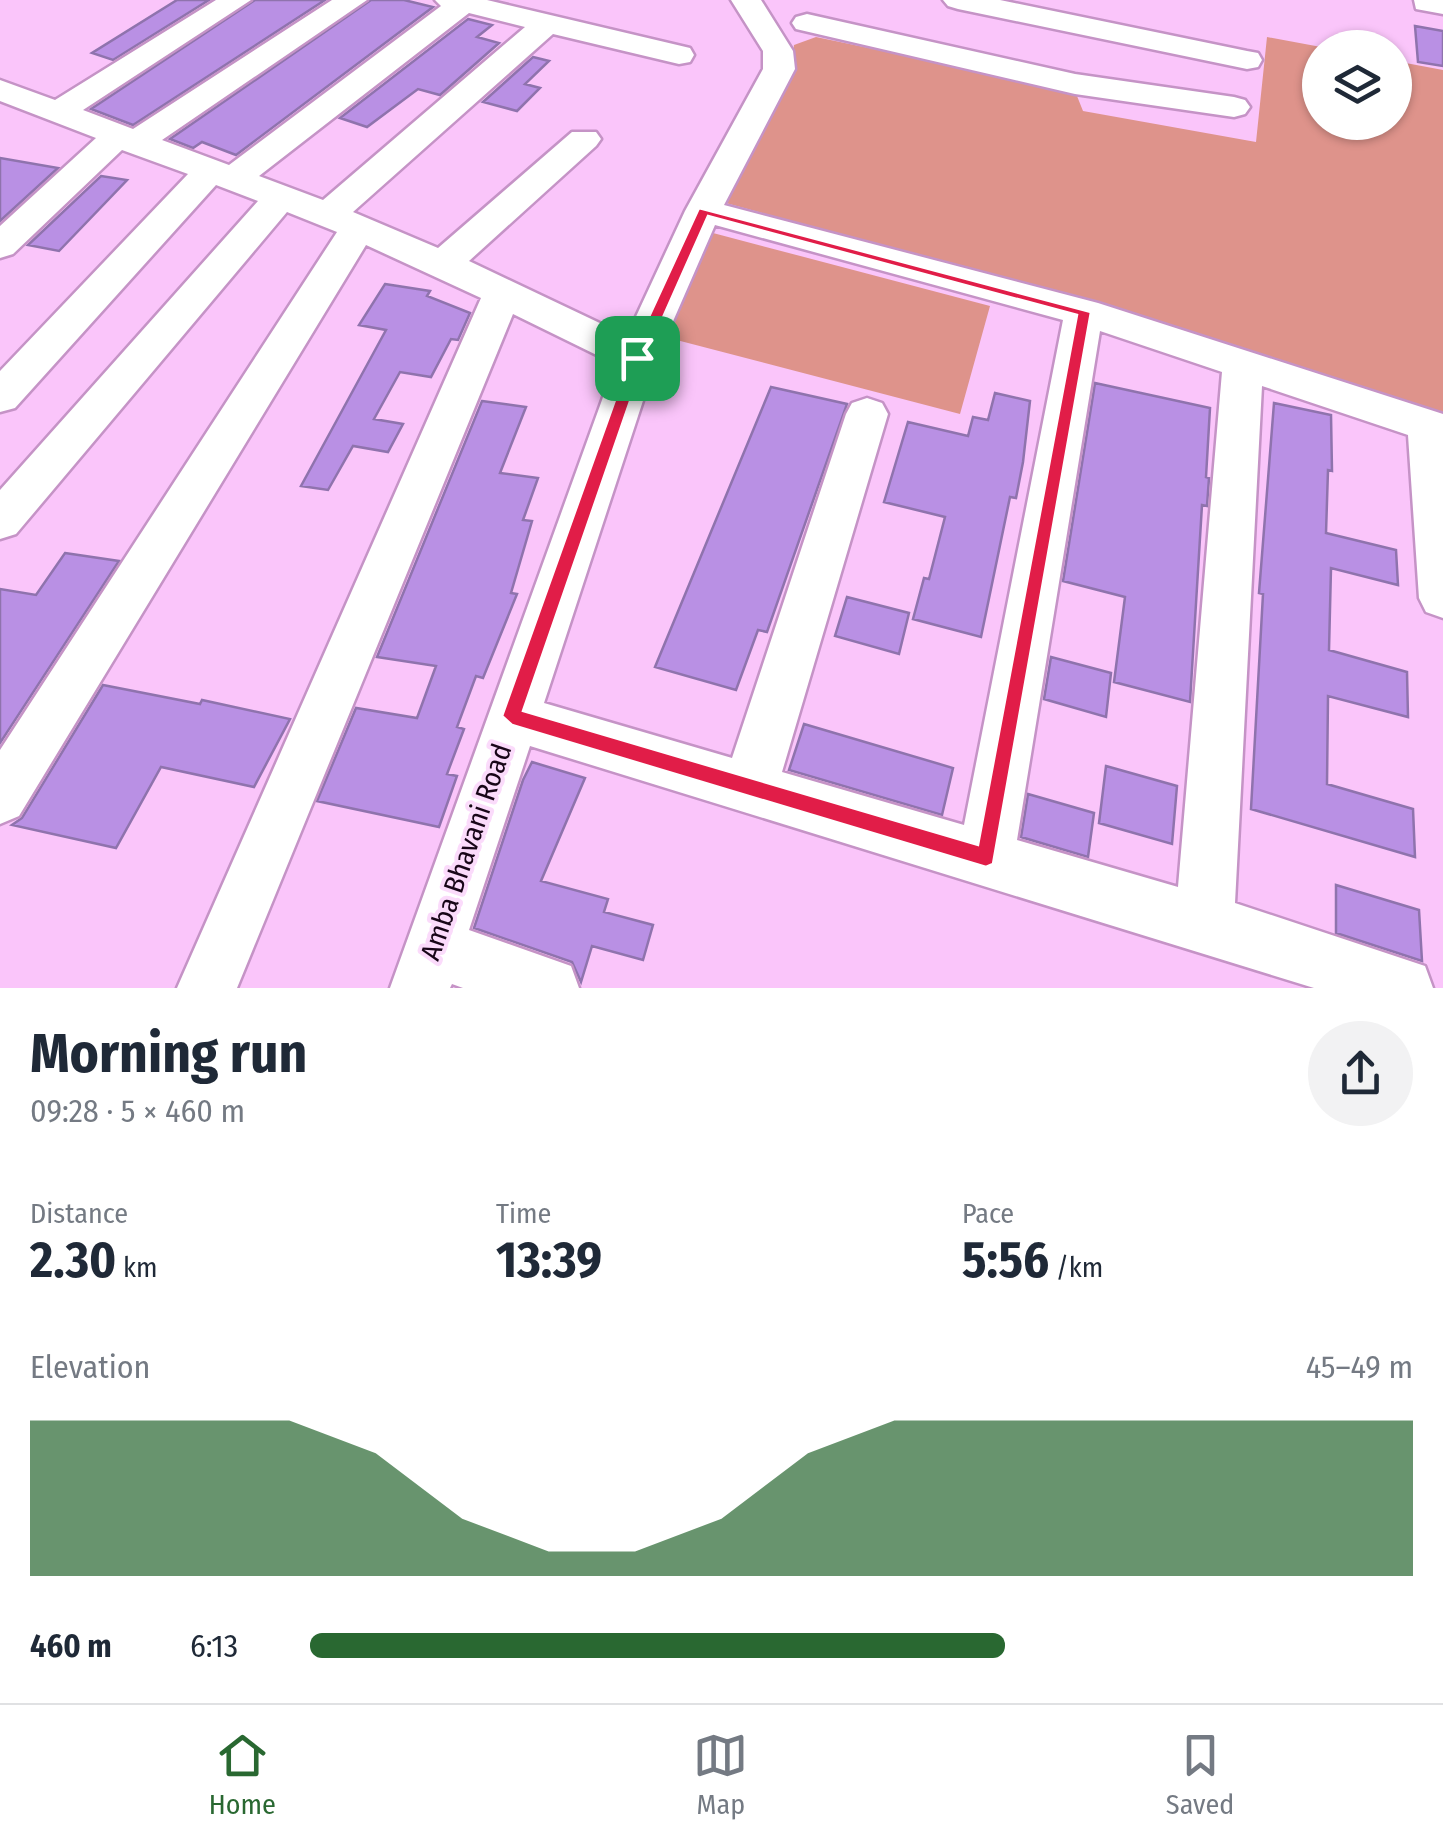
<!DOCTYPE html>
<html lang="en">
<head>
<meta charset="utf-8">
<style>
  :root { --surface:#fff; --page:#f2f2f3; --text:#1f2937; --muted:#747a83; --line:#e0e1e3; --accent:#296831 }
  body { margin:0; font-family:"Fira Sans Condensed",sans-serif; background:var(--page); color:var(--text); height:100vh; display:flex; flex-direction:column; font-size:38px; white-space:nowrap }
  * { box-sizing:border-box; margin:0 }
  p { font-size:32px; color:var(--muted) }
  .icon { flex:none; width:55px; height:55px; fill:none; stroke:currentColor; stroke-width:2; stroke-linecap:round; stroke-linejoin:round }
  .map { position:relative; height:988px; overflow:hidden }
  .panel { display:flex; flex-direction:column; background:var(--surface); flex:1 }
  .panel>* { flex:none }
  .controls { position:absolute; left:1302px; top:30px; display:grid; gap:20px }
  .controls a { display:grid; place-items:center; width:110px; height:110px; border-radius:50%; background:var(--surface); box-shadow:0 2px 8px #0004; font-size:50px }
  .pin { position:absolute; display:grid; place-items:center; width:85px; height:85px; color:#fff; margin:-42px; border-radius:20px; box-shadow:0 5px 15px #0006 }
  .round { display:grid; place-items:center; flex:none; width:105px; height:105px; border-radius:52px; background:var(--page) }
  .headline { display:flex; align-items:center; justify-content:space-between; height:170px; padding:0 30px }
  h1 { font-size:55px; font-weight:700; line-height:75px }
  .stats { display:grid; grid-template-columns:repeat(3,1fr); gap:15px; height:170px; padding:10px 30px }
  .stats div { display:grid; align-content:center }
  .stats b { font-size:50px; font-weight:700 }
  .stats small { font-size:28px; font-weight:400 }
  .stats p { font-size:28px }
  .chart { height:280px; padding:20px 30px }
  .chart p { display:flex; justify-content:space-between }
  .chart svg { width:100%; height:180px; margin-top:10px; fill:var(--accent); opacity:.7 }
  ul { padding:0 30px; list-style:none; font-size:32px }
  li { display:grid; grid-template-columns:160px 120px 1fr; align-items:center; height:75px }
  li i { height:25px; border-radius:12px; background:var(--accent) }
  .tab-bar { display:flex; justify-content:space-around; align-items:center; height:140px; border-top:2px solid var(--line); background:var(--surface); font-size:28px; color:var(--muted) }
  .tab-bar a { display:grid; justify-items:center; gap:5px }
  .tab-bar .on { color:var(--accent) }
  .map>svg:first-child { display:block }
  .green { fill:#de938b }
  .building { fill:#b990e4; stroke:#8f73ad; stroke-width:2.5 }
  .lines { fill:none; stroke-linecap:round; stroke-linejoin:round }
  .minor-casing { stroke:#c593c6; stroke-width:5 }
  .minor { fill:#fff; fill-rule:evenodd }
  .route { fill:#e11d48; stroke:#fff; stroke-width:2.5; fill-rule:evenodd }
  .labels { text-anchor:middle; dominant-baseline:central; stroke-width:8; stroke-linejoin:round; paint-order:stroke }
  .street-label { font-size:28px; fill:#180618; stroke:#fbdbfb }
</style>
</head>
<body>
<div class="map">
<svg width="1443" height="988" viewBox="0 0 1443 988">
  <rect width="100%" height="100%" fill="#fac5fa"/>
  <path class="green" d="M816 37 1075 91 1083 111 1256 142 1267 37 1321 47 1320 122H1395V61L1443 70V413L1074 298 722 202 790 79 794 45Z
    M713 233 990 306 960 414 665 337Z"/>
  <path class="building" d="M177 0H209L113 60 92 53Z
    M255 0H325L133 125 91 109Z
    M371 0H404L433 7 236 155 202 142 193 148 170 139Z
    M468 19 492 25 477 37 499 43 440 95 418 89 367 127 340 118Z
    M1415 26 1443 31V66L1418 62Z
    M533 57 549 61 525 84 540 88 517 111 483 102Z
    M0 158 58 168 0 221Z
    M101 176 127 180 59 251 28 245Z
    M385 284 430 291 427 296 470 313 458 340 451 339 431 377 400 372 374 419 403 424 388 452 353 446 328 490 301 486 386 330 359 325Z
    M1095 383 1210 408 1206 477 1209 478 1207 506 1202 505 1190 702 1114 682 1125 597 1063 581Z
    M771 387 847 404 767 632 758 630 736 690 655 667Z
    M995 393 1030 401 1023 462 1016 498 1010 497 981 637 913 619 924 578 929 579 945 517 884 502 908 422 968 436 973 417 988 420Z
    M482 401 526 407 500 473 538 478 523 520 532 521 511 593 517 594 483 678 476 676 457 727 464 729 447 774 457 776 439 827 317 801 356 708 417 718 436 666 377 657Z
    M1274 403 1331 415 1332 471 1328 470 1326 533 1396 550 1398 585 1331 568 1329 650 1407 672 1408 717 1328 696 1327 784 1413 809 1415 857 1251 809 1263 594 1259 593Z
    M65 553 119 561 0 743V589L36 595Z
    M847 597 909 613 899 654 835 636Z
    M1051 657 1111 673 1106 717 1044 699Z
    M103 685 200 704 202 700 290 719 254 787 161 767 116 848 12 825 22 818Z
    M804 724 953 768 942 815 789 770Z
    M532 762 585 778 541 881 608 899 604 912 653 925 643 960 592 946 581 982 572 962 474 928 523 780Z
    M1106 766 1177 786 1172 844 1099 823Z
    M1028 794 1094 813 1088 857 1021 837Z
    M1336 885 1419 910 1422 961 1336 933Z"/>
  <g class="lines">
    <g class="minor-casing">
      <path id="minor" d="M216 0H251L83 110 133 129 332 0H367L162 140 229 165 441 6 435 0H487L690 48 694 55 690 62 679 64 553 34 353 212 438 248 572 132H596L601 139 596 146 469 261 627 336 685 211 763 69V51L731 0H761L793 51 795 69 724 205 1098 303 1443 414V618L1426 612 1419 598 1408 435 1262 386 1235 903 1425 966 1433 988H1314L530 746 469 930 571 966 579 988H463L452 984 450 988H390L615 364 513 314 237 988H177L481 298 366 245 19 816 0 824V750L337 232 287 212 16 534 0 539V490L258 201 216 185 15 408 0 412V371L188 174 122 150 13 254 0 258V226L96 138 0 101V80L55 100ZM469 13 525 27 323 200 259 176ZM715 225 1063 320 964 825 782 772 888 414 882 403 867 398 852 403 846 414 732 758 544 703 657 358ZM1100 331 1222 372 1178 887 1017 840Z
        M943 0H1000L1247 51 1258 53 1262 60 1258 67 1247 69 958 9 948 6Z
        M1414 0H1443V14L1416 9Z
        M807 14 1075 74 1234 97 1245 100 1250 107 1245 114 1234 117 1075 94 796 29 792 23 796 17Z"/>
    </g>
    <use href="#minor" class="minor"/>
  </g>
  <path class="route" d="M699 208 1091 312 993 864 986 867 512 725 502 716 630 358ZM708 216 1077 315 978 845 523 711 645 358Z"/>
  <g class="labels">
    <g class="street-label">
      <text transform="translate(466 852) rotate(-71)">Amba Bhavani Road</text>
    </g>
  </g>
</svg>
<div class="controls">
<a><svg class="icon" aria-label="layers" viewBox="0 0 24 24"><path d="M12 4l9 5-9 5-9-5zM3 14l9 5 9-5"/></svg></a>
</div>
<div class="pin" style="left:637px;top:358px;background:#1e9e55"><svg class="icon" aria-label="arrive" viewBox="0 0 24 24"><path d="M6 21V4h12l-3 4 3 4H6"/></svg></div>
</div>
<section class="panel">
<div class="headline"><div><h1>Morning run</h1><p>09:28 · 5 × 460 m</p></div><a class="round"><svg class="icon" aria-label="share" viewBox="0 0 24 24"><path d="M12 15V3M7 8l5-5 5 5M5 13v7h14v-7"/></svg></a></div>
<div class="stats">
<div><p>Distance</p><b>2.30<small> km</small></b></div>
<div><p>Time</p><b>13:39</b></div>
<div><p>Pace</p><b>5:56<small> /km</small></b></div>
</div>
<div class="chart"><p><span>Elevation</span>45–49 m</p>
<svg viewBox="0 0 160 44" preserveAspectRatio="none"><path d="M0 44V6L10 6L20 6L30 6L40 14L50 30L60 38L70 38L80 30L90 14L100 6L110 6L120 6L130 6L140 6L150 6L160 6V44z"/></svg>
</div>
<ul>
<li><b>460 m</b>6:13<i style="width:63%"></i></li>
</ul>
</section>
<nav class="tab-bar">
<a class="on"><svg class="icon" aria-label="home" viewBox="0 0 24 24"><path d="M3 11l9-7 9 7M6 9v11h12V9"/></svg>Home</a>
<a><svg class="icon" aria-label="map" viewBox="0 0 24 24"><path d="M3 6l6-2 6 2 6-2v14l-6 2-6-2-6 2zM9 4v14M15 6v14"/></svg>Map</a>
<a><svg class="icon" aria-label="saved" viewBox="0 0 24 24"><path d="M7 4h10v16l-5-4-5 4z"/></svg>Saved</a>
</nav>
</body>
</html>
